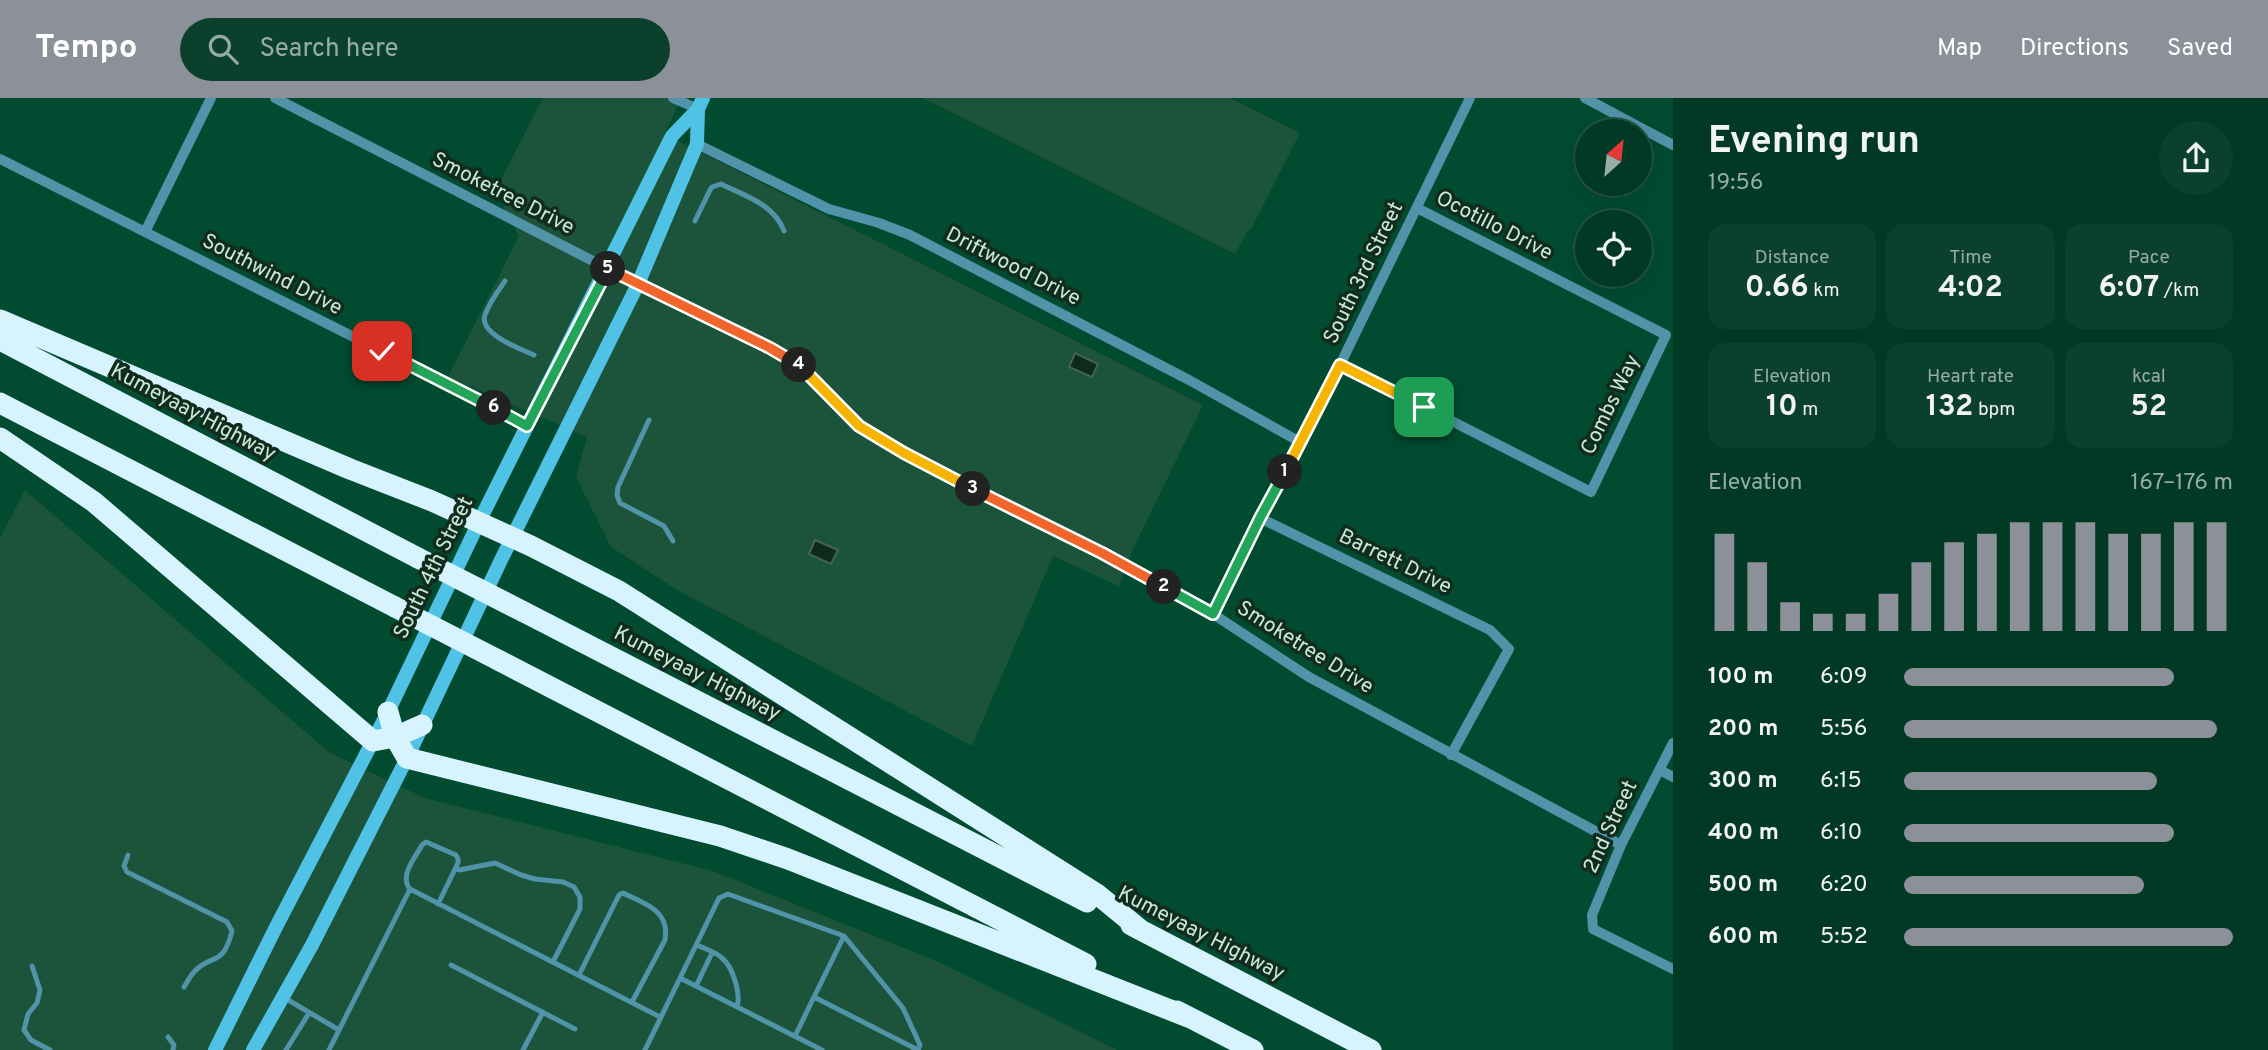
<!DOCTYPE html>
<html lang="en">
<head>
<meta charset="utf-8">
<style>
  :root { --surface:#013925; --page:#0b402d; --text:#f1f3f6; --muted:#96aca7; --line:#235342; --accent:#8c9099 }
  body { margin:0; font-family:Overpass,sans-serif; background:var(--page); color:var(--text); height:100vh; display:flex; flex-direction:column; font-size:26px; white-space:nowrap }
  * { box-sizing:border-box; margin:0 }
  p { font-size:23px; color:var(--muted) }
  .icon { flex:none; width:38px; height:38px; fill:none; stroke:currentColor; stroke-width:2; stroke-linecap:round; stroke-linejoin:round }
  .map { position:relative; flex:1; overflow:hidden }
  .drawer { display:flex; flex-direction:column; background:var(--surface); width:595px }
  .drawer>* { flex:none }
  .needle { width:46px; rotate:27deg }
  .buttons { position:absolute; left:1575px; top:21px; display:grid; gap:14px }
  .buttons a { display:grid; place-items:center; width:77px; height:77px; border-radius:50%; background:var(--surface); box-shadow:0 7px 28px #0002,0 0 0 2px var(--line); font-size:35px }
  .pin { position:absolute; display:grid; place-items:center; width:60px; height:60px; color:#fff; margin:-30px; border-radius:14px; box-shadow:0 4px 10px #0006 }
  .km { position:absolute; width:35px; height:35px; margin:-18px; border-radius:50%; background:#222; color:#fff; font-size:19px; line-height:35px; text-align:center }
  .round { display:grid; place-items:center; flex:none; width:74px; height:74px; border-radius:37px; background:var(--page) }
  .head { display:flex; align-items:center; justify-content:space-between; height:119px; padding:0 35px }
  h1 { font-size:38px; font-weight:700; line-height:52px }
  .metrics { display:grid; grid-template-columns:repeat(3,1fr); gap:10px; height:119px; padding:7px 35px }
  .metrics div { display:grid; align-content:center; border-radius:18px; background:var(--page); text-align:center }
  .metrics b { font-size:30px; font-weight:700 }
  .metrics small { font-size:19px; font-weight:400 }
  .metrics p { font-size:19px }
  .chart { height:196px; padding:14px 35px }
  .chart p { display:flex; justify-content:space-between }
  .chart svg { width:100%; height:126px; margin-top:7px; stroke:var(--accent); stroke-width:6 }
  ul { padding:0 35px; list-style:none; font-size:23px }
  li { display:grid; grid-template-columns:112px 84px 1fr; align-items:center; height:52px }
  li i { height:18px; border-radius:9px; background:var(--accent) }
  header { display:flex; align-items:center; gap:42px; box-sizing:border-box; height:98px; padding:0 35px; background:var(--accent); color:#fff }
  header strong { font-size:33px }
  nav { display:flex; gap:38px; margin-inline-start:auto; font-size:24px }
  .search { width:490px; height:63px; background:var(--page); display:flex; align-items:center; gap:18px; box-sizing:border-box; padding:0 24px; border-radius:38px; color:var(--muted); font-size:26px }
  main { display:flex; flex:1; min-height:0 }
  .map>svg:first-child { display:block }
  .built { fill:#1b533b }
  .water { fill:#0d2a1d; stroke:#466455; stroke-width:2 }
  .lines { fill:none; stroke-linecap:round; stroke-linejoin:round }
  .service { stroke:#5193a9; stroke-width:5 }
  .minor { stroke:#5193a9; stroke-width:10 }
  .secondary { stroke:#4fc2e5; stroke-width:14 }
  .motorway { stroke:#d7f4fe; stroke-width:21 }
  .motorway-bridge { stroke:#d7f4fe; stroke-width:21 }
  .split-1-casing { stroke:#fff; stroke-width:14 }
  .split-2-casing { stroke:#fff; stroke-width:14 }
  .split-3-casing { stroke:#fff; stroke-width:14 }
  .split-4-casing { stroke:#fff; stroke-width:14 }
  .split-5-casing { stroke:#fff; stroke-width:14 }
  .split-6-casing { stroke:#fff; stroke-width:14 }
  .split-7-casing { stroke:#fff; stroke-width:14 }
  .split-1 { stroke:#f5b400; stroke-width:9 }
  .split-2 { stroke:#22a559; stroke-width:9 }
  .split-3 { stroke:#f0652b; stroke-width:9 }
  .split-4 { stroke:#f5b400; stroke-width:9 }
  .split-5 { stroke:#f0652b; stroke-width:9 }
  .split-6 { stroke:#22a559; stroke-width:9 }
  .split-7 { stroke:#22a559; stroke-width:9 }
  .labels { text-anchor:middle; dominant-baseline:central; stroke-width:7; stroke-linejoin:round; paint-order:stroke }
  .street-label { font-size:21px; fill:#caead8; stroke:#112c1f }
</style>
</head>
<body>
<header>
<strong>Tempo</strong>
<div class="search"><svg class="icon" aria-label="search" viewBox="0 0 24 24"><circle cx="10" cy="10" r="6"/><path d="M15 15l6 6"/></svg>Search here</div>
<nav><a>Map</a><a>Directions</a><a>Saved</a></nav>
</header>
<main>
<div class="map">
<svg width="1673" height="952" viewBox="0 0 1673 952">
  <rect width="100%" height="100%" fill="#014c31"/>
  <path class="built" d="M543 0H682L664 36 1203 307 1134 449 1119 488 1053 458 972 648 677 492 611 449 576 379 587 339 448 279 519 138 495 93Z
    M923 0H1230L1300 35 1250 133 1248 132 1235 156Z
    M25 392 330 655 425 700 713 773 939 864 1117 952H0V440Z"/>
  <path class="water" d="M1075 255 1098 266 1092 279 1069 269Z
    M815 442 838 452 831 466 809 456Z"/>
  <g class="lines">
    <path class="service" d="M695 123 710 92 712 89 721 86C745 98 774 106 784 133
      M505 183C498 193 489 205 485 217 478 236 521 251 534 257
      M649 322 618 389 617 397 620 405 664 428 673 443
      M128 757 124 768 127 774 227 824 232 833C223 870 211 855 194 874 190 878 187 885 184 889
      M456 770 459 772 495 765 521 777 535 781 563 784 574 789 580 799V811L553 864
      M438 806 458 765V761L456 757 426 744 422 747C415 760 399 778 410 791L660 919
      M697 847C705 851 716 854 722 860 733 869 741 896 737 909
      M451 867 575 931
      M32 868 40 892 37 905 28 916 24 932 31 942 50 952
      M579 877 619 797 623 795C645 806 670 812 665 842L632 904
      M680 880 719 800 728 796 844 838 903 910 920 947 918 952
      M696 888 712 855
      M283 899 339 932
      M814 899 844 838
      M795 938 814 899 918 952
      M168 939 174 947 173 952
      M286 952 309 915
      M329 952 410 791
      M523 952 543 914
      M645 952 680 880 822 952"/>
    <path class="minor" d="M275 0 591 162 788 259 800 268 859 328 895 350 1039 425 1102 455 1213 516 1309 579 1621 747
      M673 0 698 11
      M1585 0 1673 47
      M697 46 829 111 879 125 910 137 1189 282 1302 345
      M0 61 461 293 527 328
      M145 134 211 0
      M1340 266 1591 394 1666 237 1417 110
      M1260 420 1490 532 1509 551 1451 657
      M1213 516 1260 420 1302 345 1470 0
      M1673 645 1621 747 1592 817 1593 831 1673 871
      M1660 672 1673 679"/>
    <path class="secondary" d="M215 952 276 829 388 614 479 424 672 38 698 11 703 0
      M253 952 312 847 407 660 501 462 638 186 697 46 698 11"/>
    <path class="motorway" d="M0 222 350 371 432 403 531 448 619 493 1097 796 1142 833
      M0 242 418 460
      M0 305 395 509
      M0 340 94 404 373 643 395 639 422 627
      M524 514 1087 804
      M500 563 1086 866
      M388 614 395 639 407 660 720 738 788 761 1188 919
      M1131 827 1371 952
      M1177 913 1253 952"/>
    <path class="motorway-bridge" d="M418 460 524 514
      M395 509 500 563"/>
  </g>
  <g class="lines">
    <g class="split-1-casing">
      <path id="split-1" d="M1285 374 1340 267 1424 309"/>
    </g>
    <g class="split-2-casing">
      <path id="split-2" d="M1164 489 1213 516 1260 420 1285 374"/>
    </g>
    <g class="split-3-casing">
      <path id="split-3" d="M973 391 1102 455 1164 489"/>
    </g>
    <g class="split-4-casing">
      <path id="split-4" d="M799 267 859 328 904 355 973 391"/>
    </g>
    <g class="split-5-casing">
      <path id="split-5" d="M608 171 770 250 799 267"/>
    </g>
    <g class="split-6-casing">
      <path id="split-6" d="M494 310 527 328 608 171"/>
    </g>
    <g class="split-7-casing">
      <path id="split-7" d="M382 253 494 310"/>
    </g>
    <use href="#split-1" class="split-1"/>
    <use href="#split-2" class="split-2"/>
    <use href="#split-3" class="split-3"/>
    <use href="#split-4" class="split-4"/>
    <use href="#split-5" class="split-5"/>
    <use href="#split-6" class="split-6"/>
    <use href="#split-7" class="split-7"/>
  </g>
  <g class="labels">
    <g class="street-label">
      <text transform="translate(503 96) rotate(27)">Smoketree Drive</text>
      <text transform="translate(1494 128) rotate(27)">Ocotillo Drive</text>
      <text transform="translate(1013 169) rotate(27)">Driftwood Drive</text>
      <text transform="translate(1364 175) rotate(-64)">South 3rd Street</text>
      <text transform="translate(272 177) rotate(27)">Southwind Drive</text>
      <text transform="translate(1611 307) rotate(-64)">Combs Way</text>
      <text transform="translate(193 315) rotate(28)">Kumeyaay Highway</text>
      <text transform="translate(1395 464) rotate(26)">Barrett Drive</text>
      <text transform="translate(434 470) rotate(-64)">South 4th Street</text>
      <text transform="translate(1305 550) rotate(32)">Smoketree Drive</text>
      <text transform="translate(697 576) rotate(27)">Kumeyaay Highway</text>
      <text transform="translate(1611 729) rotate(-65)">2nd Street</text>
      <text transform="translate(1201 836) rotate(27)">Kumeyaay Highway</text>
    </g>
  </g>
</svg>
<div class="buttons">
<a><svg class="needle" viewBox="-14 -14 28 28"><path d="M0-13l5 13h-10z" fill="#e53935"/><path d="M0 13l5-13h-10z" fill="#96aca7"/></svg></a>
<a><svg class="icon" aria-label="locate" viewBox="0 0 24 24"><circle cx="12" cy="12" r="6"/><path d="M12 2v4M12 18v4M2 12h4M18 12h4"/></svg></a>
</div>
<div class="pin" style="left:1424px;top:309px;background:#1e9e55"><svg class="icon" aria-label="arrive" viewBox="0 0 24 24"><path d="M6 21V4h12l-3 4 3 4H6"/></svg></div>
<div class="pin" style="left:382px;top:253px;background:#d93025"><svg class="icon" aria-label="check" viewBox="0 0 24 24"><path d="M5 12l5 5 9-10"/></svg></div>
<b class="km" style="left:1285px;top:374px">1</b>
<b class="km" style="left:1164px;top:489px">2</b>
<b class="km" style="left:973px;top:391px">3</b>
<b class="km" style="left:799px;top:267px">4</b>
<b class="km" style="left:608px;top:171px">5</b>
<b class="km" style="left:494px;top:310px">6</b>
</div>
<section class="drawer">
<div class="head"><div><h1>Evening run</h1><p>19:56</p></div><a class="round"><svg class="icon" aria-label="share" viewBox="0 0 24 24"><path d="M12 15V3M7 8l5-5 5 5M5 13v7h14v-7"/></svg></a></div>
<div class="metrics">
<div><p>Distance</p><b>0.66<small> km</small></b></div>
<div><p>Time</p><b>4:02</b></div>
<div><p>Pace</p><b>6:07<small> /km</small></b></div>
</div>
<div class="metrics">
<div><p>Elevation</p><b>10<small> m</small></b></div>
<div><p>Heart rate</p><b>132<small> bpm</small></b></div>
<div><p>kcal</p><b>52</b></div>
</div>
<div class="chart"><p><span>Elevation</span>167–176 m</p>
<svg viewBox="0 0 160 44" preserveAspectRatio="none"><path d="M5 44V10M15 44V20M25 44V34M35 44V38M45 44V38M55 44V31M65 44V20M75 44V13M85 44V10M95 44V6M105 44V6M115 44V6M125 44V10M135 44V10M145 44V6M155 44V6"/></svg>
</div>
<ul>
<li><b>100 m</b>6:09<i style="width:82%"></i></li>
<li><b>200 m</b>5:56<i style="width:95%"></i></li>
<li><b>300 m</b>6:15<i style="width:77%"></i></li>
<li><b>400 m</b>6:10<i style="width:82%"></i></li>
<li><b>500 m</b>6:20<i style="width:73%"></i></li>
<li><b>600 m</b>5:52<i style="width:100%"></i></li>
</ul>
</section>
</main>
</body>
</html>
